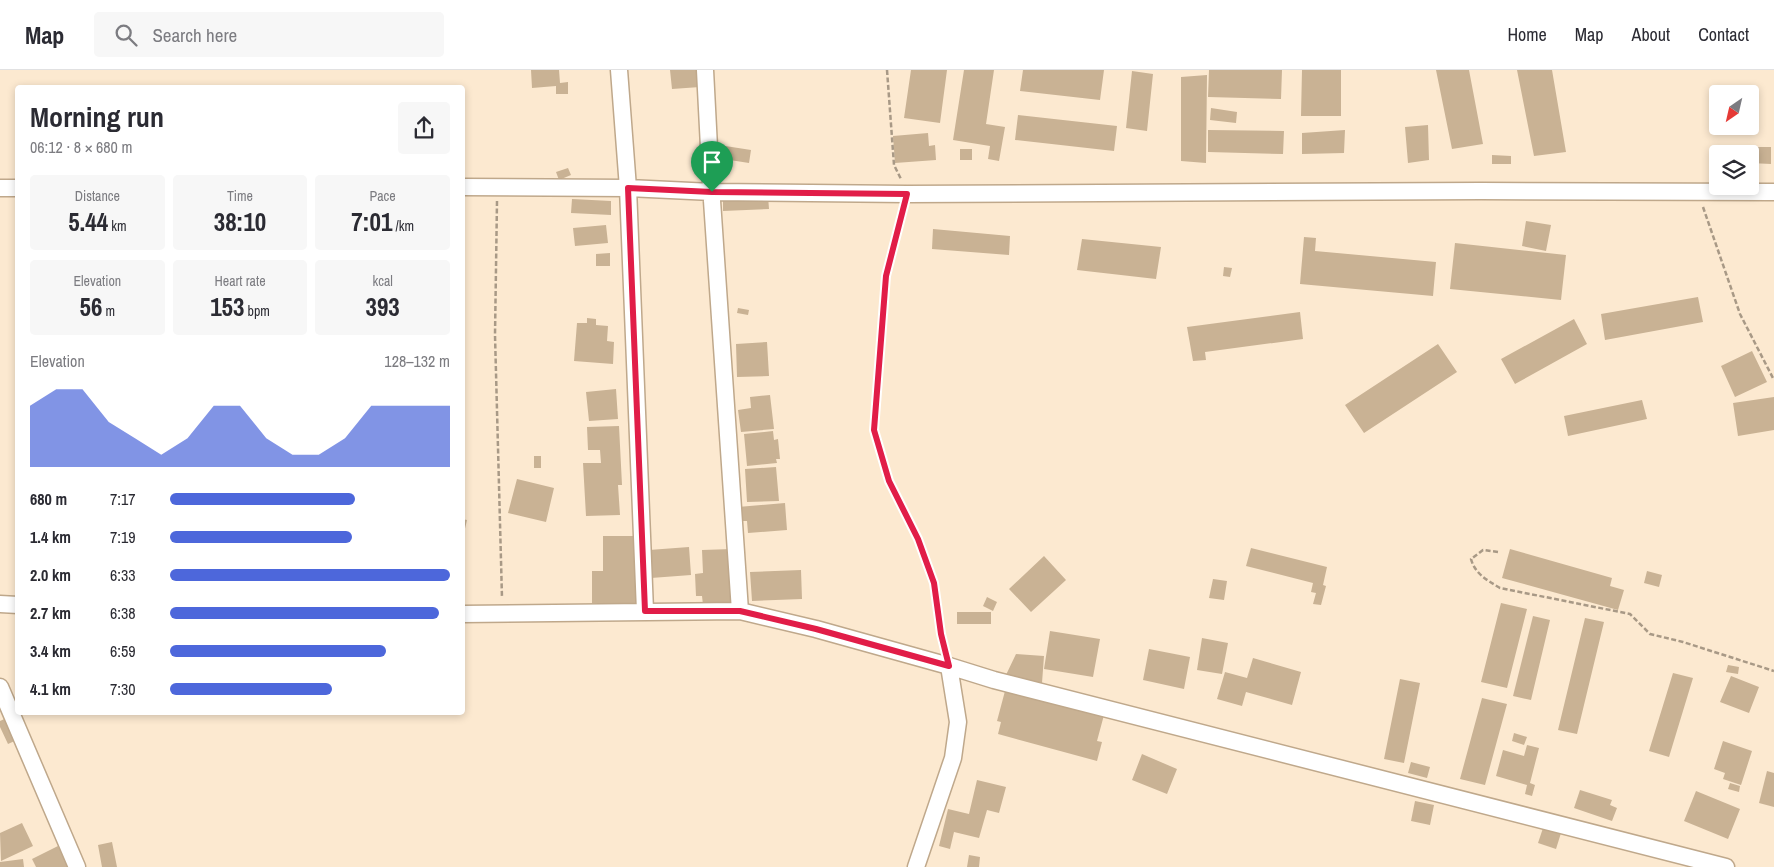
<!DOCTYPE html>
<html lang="en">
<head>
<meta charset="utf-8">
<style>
  :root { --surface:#fff; --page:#f7f7f7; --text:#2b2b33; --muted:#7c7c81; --line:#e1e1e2; --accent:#4d67db }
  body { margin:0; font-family:"Archivo Narrow",sans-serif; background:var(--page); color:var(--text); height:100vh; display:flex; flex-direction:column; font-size:19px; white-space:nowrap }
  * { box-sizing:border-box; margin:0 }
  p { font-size:16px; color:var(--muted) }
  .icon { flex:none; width:28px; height:28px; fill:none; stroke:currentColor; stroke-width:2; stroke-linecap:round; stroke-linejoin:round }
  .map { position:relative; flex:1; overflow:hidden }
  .details { position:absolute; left:15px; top:15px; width:450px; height:630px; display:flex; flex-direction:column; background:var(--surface); border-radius:5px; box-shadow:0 2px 8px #0003 }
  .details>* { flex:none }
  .needle { width:32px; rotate:214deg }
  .tools { position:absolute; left:1709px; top:15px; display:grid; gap:10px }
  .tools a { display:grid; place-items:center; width:50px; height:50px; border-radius:5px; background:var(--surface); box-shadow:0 2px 8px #0003; font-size:25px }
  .pin { position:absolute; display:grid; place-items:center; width:42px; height:42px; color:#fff; margin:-51px -21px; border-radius:50% 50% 50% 0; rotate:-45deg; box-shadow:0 0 5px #0007 }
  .pin .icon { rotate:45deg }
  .round { display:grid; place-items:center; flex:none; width:52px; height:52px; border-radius:5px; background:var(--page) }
  .headline { display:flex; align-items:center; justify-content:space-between; height:85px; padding:0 15px }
  h1 { font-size:28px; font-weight:700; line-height:38px }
  .figures { display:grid; grid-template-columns:repeat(3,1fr); gap:8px; height:85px; padding:5px 15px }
  .figures div { display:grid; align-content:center; border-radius:5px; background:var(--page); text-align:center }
  .figures b { font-size:25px; font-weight:700 }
  .figures small { font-size:14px; font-weight:400 }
  .figures p { font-size:14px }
  .chart { height:140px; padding:10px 15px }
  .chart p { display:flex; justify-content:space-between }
  .chart svg { width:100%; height:90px; margin-top:5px; fill:var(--accent); opacity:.7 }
  ul { padding:0 15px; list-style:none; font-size:16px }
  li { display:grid; grid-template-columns:80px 60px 1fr; align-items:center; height:38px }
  li i { height:12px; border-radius:6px; background:var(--accent) }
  header { display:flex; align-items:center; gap:30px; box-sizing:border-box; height:70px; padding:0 25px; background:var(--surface); border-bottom:1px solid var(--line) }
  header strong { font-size:24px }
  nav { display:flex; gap:28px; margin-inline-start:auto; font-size:18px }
  .search { width:350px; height:45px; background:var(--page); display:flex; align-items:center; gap:12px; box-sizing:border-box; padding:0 18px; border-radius:5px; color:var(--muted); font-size:19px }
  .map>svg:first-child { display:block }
  .building { fill:#c9b294 }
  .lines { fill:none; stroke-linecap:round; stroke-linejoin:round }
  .street-casing { stroke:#bfa88b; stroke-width:19 }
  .path { stroke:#a89986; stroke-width:2.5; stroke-dasharray:5 2.5; stroke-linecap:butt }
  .street { stroke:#fff; stroke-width:16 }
  .route-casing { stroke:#fff; stroke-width:10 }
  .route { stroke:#e11d48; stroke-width:6 }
</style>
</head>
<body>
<header>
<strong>Map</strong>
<div class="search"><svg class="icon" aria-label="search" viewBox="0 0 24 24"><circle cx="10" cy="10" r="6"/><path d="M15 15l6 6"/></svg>Search here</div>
<nav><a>Home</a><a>Map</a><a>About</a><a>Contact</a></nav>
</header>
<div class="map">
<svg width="1774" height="797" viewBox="0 0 1774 797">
  <rect width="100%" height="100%" fill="#fce9d0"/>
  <path class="building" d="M531 0H559L560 13 568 12V24H556V16L532 18Z
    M670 0H698L700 17 672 19Z
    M911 0H947L940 53 904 48Z
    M964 0H994L986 54 1005 57 999 91 988 89 990 76 953 70Z
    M1023 0H1104L1100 30 1020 21Z
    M1209 0H1282L1281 29 1208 27Z
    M1302 0H1341V46H1301Z
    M1436 0H1469L1483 74 1452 79Z
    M1517 0H1552L1566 82 1534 86Z
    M1132 1 1153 4 1147 61 1126 58Z
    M1207 5 1206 93 1181 91V7Z
    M1211 38 1237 42 1236 53 1210 50Z
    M1018 45 1117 56 1114 81 1015 70Z
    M1428 55 1429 90 1408 93 1405 57Z
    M1208 60 1284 61 1283 84 1208 82Z
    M1345 60 1344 83 1302 84V63Z
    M928 63 929 76 935 75 936 90 895 93 893 66Z
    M719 75 751 80 749 93 717 88Z
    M1746 77H1771V94L1750 93V84H1746Z
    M960 79H972V90H960Z
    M1492 85 1511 86V94H1492Z
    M568 98 571 105 559 110 556 102Z
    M768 126 769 139 723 141V128Z
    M572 129 611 131V145L571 143Z
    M1526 151 1551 155 1546 181 1522 176Z
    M606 155 608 173 575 176 573 158Z
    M933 159 1010 166 1009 185 932 179Z
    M1304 167 1316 168 1315 181 1436 192 1433 226 1300 214Z
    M1082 169 1161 177 1156 209 1077 200Z
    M1455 173 1566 185 1561 230 1450 219Z
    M610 183V196H596V184Z
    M1224 197 1232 198 1230 207 1223 206Z
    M1698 227 1703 252 1605 270 1601 244Z
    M738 238 749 240 748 245 737 243Z
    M1300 242 1303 269 1205 282 1206 290 1193 291 1187 257Z
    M587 248 596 249V255L608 256 607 271 614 272 613 294 574 291 577 253H587Z
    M1574 249 1587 274 1515 314 1501 289Z
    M767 272 769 306 737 307 736 274Z
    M1438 274 1457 302 1364 363 1345 335Z
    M1752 281 1767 312 1735 327 1721 296Z
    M616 319 618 349 589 351 586 322Z
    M770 325 774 359 741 362 738 340 751 338 750 327Z
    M1774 327V360L1738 366 1733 333Z
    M1642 330 1647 349 1568 366 1564 346Z
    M619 356 622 415H618L620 445 586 446 583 393H601L600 380H588L587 357Z
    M773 361 774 370 778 369 780 389H776L777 393 747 396 744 364Z
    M534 386H541V398H534Z
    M776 397 779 431 747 432 745 399Z
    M517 409 554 418 546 452 508 443Z
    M785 433 787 460 748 463 747 451H740L738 437Z
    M462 449 467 450 464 463 462 462Z
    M603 466H634V502H639V533H592V501H603Z
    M689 477 691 505 651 508 649 480Z
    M1251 478 1327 497 1323 515 1326 516 1321 535 1313 534 1316 523 1311 522 1313 513 1246 496Z
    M732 479 735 533 703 535 702 526H696L695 504 703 503 702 480Z
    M1510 479 1612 508 1610 516 1624 520 1618 540 1502 508Z
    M1044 486 1066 510 1031 542 1009 519Z
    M801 500 802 529 752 531 750 502Z
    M1647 501 1662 505 1659 517 1644 513Z
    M1213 509 1227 511 1224 530 1209 528Z
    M987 527 997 532 993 541 983 536Z
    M1501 533 1527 539 1507 618 1481 612Z
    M957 542H991V554H957Z
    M1533 546 1550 550 1531 630 1513 626Z
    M1585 548 1604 552 1577 664 1558 660Z
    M1050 561 1100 569 1093 607 1044 599Z
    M1202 568 1228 573 1222 604 1197 600Z
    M1149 579 1190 587 1184 619 1143 610Z
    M1016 584 1044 586 1042 613 1005 607Z
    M1253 588 1301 602 1292 635 1246 622 1242 636 1217 629 1225 602 1247 608Z
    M1728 595 1739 597 1738 604 1726 602Z
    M1673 603 1693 608 1669 687 1649 681Z
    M1731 606 1759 617 1749 643 1720 632Z
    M1400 609 1420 613 1404 693 1384 689Z
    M1005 621 1041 631 1042 628 1104 645 1097 671 1102 672 1097 691 998 664 1001 652 997 651Z
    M1482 628 1507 634 1485 715 1460 709Z
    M9 647 19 669 8 674 0 657V651Z
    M1514 663 1527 667 1524 675 1512 671Z
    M1723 671 1752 681 1741 715 1723 709 1725 703 1714 699Z
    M1527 675 1539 678 1530 713 1535 715 1532 726 1525 724 1527 715 1496 706 1503 680 1524 686Z
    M1142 684 1177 699 1167 724 1132 710Z
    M1411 692 1430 697 1427 708 1408 703Z
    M1767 701 1774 703V737L1759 733Z
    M977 710 1006 717 999 743 987 740 979 768 954 762 950 779 939 776 948 739 969 744Z
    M1730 713 1740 716 1739 722 1728 719Z
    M1580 720 1612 730 1610 735 1617 738 1612 751 1574 738Z
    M1696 721 1740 739 1728 769 1684 751Z
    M1415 731 1434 735 1430 755 1411 751Z
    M22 753 33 776 1 791 0 763Z
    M1543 758 1561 763 1556 779 1538 773Z
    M112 772 117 797H102L98 775Z
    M58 776 69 797H36L32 789Z
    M969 785 980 787 979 797H967Z
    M23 789 24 797H0V792Z"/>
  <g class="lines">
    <g class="street-casing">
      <path id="street" d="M619 0 628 118 645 541
        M705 0 711 116 740 541
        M462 117 628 118 712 122 907 124 1481 121 1774 122
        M0 118H18
        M0 534 18 535
        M462 544 740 541 816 559 949 596 958 652 953 688 916 797
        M949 596 994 610 1726 797
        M0 617 77 797"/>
    </g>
    <path class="path" d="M887 0 894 95 901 109
      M497 131 495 265 502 528
      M1703 137 1740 244 1774 310
      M903 138 886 206 875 359 889 411 919 469 934 513 941 564 945 580
      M1498 482 1483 480 1471 489C1475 504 1487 510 1500 518L1630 544 1650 564 1683 572 1774 601"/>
    <use href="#street" class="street"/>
  </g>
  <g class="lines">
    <g class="route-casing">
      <path id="route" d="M628 118 712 122 907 124 886 206 874 360 889 411 918 469 934 513 941 564 949 596 816 559 740 541H645Z"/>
    </g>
    <use href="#route" class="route"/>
  </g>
</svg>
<div class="tools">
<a><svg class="needle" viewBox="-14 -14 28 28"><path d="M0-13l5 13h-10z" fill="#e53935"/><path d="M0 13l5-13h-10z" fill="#7c7c81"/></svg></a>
<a><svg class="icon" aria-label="layers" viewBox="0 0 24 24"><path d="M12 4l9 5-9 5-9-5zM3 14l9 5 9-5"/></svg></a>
</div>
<div class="pin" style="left:712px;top:122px;background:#1e9e55"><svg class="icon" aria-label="arrive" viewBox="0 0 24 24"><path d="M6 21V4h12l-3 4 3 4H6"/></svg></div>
<section class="details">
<div class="headline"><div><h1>Morning run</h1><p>06:12 · 8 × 680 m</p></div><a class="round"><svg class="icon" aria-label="share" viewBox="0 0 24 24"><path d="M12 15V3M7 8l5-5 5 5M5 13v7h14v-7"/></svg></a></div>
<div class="figures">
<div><p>Distance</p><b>5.44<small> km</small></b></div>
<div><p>Time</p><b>38:10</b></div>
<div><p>Pace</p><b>7:01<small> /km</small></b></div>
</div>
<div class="figures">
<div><p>Elevation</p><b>56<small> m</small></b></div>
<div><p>Heart rate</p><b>153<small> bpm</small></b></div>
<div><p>kcal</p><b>393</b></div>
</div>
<div class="chart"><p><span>Elevation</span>128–132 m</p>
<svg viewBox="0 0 160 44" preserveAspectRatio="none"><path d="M0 44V14L10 6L20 6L30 22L40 30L50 38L60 30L70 14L80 14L90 30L100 38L110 38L120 30L130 14L140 14L150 14L160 14V44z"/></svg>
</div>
<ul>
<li><b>680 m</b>7:17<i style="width:66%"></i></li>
<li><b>1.4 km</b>7:19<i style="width:65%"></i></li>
<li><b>2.0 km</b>6:33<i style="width:100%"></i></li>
<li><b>2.7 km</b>6:38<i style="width:96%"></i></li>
<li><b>3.4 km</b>6:59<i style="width:77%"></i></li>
<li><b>4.1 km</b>7:30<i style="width:58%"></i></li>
</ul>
</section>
</div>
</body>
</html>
